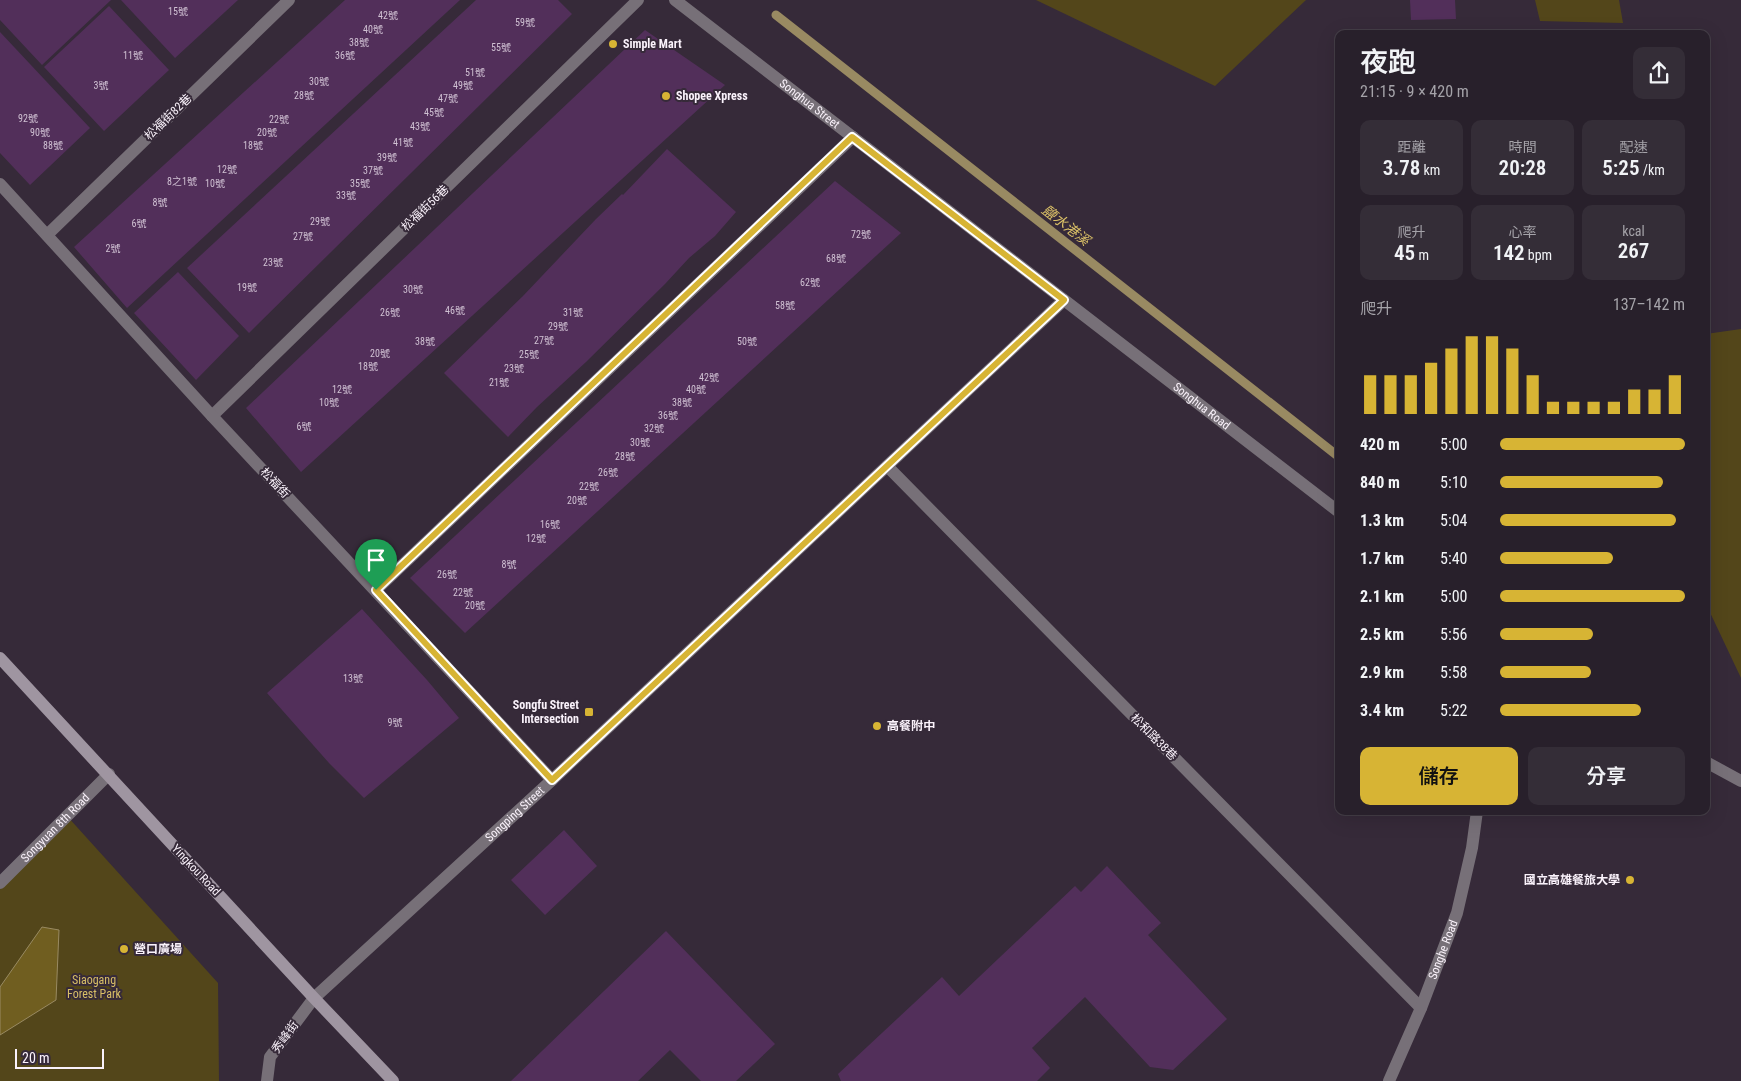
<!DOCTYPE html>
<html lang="zh-TW">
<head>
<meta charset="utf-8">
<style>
  :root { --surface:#28202b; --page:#342d37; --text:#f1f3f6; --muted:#a5a3a9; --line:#443e47; --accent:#d7b434 }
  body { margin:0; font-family:"Roboto Condensed","Noto Sans TC",sans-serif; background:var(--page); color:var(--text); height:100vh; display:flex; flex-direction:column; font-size:19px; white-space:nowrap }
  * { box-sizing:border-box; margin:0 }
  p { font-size:16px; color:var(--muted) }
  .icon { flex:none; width:28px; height:28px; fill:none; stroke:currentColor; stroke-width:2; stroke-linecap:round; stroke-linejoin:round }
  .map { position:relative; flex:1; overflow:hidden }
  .sheet { position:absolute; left:1335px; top:30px; width:375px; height:785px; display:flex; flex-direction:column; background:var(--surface); border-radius:10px; box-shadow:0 5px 20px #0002,0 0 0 1px var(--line) }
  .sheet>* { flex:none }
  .scale { position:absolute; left:15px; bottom:12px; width:89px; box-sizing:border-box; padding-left:5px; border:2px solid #faf2fb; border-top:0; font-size:14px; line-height:18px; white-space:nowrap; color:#faf2fb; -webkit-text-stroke:4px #362a39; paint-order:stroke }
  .pin { position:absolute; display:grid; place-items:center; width:42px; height:42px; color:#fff; margin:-51px -21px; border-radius:50% 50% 50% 0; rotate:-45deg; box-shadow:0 0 5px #0007 }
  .pin .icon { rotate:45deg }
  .round { display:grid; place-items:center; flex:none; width:52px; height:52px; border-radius:10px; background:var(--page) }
  .headline { display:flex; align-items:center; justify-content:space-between; height:85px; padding:0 25px }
  h1 { font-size:28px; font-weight:600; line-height:38px }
  .figures { display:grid; grid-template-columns:repeat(3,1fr); gap:8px; height:85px; padding:5px 25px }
  .figures div { display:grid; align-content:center; border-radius:10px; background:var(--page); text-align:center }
  .figures b { font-size:21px; font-weight:600 }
  .figures small { font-size:14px; font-weight:400 }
  .figures p { font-size:14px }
  .chart { height:140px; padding:10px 25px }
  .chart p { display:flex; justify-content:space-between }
  .chart svg { width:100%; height:90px; margin-top:5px; stroke:var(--accent); stroke-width:6 }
  .action { display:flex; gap:10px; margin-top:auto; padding:10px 25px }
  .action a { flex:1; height:58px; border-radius:10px; background:var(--accent); color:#111; font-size:20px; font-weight:600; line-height:58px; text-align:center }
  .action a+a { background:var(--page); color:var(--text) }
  ul { padding:0 25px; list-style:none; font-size:16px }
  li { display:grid; grid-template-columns:80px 60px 1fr; align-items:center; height:38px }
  li i { height:12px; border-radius:6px; background:var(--accent) }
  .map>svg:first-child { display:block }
  .green { fill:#53461a }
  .water { fill:#705e20; stroke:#998a62 }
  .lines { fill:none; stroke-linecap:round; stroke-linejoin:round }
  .stream { stroke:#998a62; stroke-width:9 }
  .building { fill:#522f5a }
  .lane { stroke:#777078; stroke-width:12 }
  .street { stroke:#777078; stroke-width:12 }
  .secondary { stroke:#9f95a1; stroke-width:12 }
  .route-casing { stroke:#fff; stroke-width:10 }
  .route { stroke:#d7b434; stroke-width:6 }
  .poi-dot { fill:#d7b434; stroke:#362a39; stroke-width:2 }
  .labels { text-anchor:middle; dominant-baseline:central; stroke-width:4; stroke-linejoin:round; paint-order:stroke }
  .number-label { font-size:10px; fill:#d0c1d3 }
  .poi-label { font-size:12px; font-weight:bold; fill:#faf2fb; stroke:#362a39; text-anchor:start }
  .street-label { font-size:12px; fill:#faf2fb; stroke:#362a39 }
  .park-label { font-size:12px; fill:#d9bf66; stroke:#362a39 }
  .water-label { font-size:14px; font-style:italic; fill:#dac067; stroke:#362a39 }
</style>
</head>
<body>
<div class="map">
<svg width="1741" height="1081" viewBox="0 0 1741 1081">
  <rect width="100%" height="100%" fill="#362a39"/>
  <path class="green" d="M1036 0H1306L1215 86Z
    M1535 0H1619L1623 23 1540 21Z
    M1741 329V678L1706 604V334Z
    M67 816 218 983 219 1081H0V883Z"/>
  <path class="water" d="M42 927 59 930 56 1000 0 1035V987Z"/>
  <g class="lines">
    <path class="stream" d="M776 15 1339 457"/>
  </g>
  <path class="building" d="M0 0H111L42 65 0 20Z
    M121 0H238L175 58Z
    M345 0H460L127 308 74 247Z
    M476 0H558L572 14 249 333 187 268Z
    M1410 0H1455L1456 19 1411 20Z
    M109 6 169 70 104 131 44 67Z
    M645 30 725 85 301 472 246 408Z
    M0 32 90 128 30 185 0 153Z
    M667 149 736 212 715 236 689 258 665 284 586 362 537 407 508 437 444 373 523 296 596 219 622 194 623 195Z
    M835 181 901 233 465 633 410 578Z
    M178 272 239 336 196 380 134 313Z
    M362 609 427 680 459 718 364 798 329 763 267 693Z
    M564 830 597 866 545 915 511 880Z
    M1107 866 1161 923 1148 935 1227 1019 1173 1070 1150 1067 1085 997 1032 1048 1050 1068 1037 1081H841L838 1074 942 977 959 996 1075 886 1081 892Z
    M666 931 775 1044 736 1081H701L670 1050 638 1081H511Z"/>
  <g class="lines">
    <path class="lane" d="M47 235 289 0
      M212 416 638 0
      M887 466 1421 1008
      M376 590 853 137"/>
    <g class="street">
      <path id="s1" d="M675 0 1339 512"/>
      <path d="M0 184 212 416 552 780"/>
      <path d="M1706 762 1741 781"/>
      <path id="s2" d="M0 883 109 774"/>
      <path id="s3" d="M267 1081 270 1057 314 998 552 780 1064 300"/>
      <path id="s4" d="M1389 1081 1421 1008 1457 913 1472 848 1477 811"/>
    </g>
    <path class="secondary" d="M0 658 314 998 393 1081"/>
  </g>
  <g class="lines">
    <g class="route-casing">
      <path id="route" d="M852 137 1064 300 552 780 376 590Z"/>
    </g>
    <use href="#route" class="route"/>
  </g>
  <g class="poi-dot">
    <circle cx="613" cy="44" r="5"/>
    <circle cx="666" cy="96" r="5"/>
    <rect x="584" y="707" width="10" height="10" rx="2.5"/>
    <circle cx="877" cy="726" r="5"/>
    <circle cx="1630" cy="880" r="5"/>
    <circle cx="124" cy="949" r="5"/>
  </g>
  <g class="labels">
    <g class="number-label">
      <text x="178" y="11">15號</text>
      <text x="388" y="15">42號</text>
      <text x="525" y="22">59號</text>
      <text x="373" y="29">40號</text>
      <text x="359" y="42">38號</text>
      <text x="501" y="47">55號</text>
      <text x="133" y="55">11號</text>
      <text x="345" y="55">36號</text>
      <text x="475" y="72">51號</text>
      <text x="319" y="81">30號</text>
      <text x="101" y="85">3號</text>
      <text x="463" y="85">49號</text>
      <text x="304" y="95">28號</text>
      <text x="448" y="98">47號</text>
      <text x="434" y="112">45號</text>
      <text x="28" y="118">92號</text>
      <text x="279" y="119">22號</text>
      <text x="420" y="126">43號</text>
      <text x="40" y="132">90號</text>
      <text x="267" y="132">20號</text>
      <text x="403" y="142">41號</text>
      <text x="53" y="145">88號</text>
      <text x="253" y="145">18號</text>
      <text x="387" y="157">39號</text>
      <text x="227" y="169">12號</text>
      <text x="373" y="170">37號</text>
      <text x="182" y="181">8之1號</text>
      <text x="215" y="183">10號</text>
      <text x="360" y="183">35號</text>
      <text x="346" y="195">33號</text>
      <text x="160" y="202">8號</text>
      <text x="320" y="221">29號</text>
      <text x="139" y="223">6號</text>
      <text x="861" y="234">72號</text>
      <text x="303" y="236">27號</text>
      <text x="113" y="248">2號</text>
      <text x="836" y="258">68號</text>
      <text x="273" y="262">23號</text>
      <text x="810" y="282">62號</text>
      <text x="247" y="287">19號</text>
      <text x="413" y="289">30號</text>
      <text x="785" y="305">58號</text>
      <text x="455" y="310">46號</text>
      <text x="390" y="312">26號</text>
      <text x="573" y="312">31號</text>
      <text x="558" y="326">29號</text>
      <text x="544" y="340">27號</text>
      <text x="425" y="341">38號</text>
      <text x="747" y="341">50號</text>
      <text x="380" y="353">20號</text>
      <text x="529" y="354">25號</text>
      <text x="368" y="366">18號</text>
      <text x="514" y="368">23號</text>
      <text x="709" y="377">42號</text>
      <text x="499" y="382">21號</text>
      <text x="342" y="389">12號</text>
      <text x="696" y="389">40號</text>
      <text x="329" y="402">10號</text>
      <text x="682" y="402">38號</text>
      <text x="668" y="415">36號</text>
      <text x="304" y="426">6號</text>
      <text x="654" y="428">32號</text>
      <text x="640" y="442">30號</text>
      <text x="625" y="456">28號</text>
      <text x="608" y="472">26號</text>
      <text x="589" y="486">22號</text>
      <text x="577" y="500">20號</text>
      <text x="550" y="524">16號</text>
      <text x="536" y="538">12號</text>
      <text x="509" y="564">8號</text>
      <text x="447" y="574">26號</text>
      <text x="463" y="592">22號</text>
      <text x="475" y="605">20號</text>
      <text x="353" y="678">13號</text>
      <text x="395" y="722">9號</text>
    </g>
    <g class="poi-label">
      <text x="623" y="44">Simple Mart</text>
      <text x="676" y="96">Shopee Xpress</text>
      <text x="579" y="705" text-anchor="end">Songfu Street<tspan x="579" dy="14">Intersection</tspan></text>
      <text x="887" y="726">高餐附中</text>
      <text x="1620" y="880" text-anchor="end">國立高雄餐旅大學</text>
      <text x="134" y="949">營口廣場</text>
    </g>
    <g class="street-label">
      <text stroke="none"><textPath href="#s1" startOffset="170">Songhua Street</textPath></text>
      <text transform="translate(168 117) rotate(-44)">松福街82巷</text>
      <text transform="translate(425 208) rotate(-44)">松福街56巷</text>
      <text stroke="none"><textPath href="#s1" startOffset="665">Songhua Road</textPath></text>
      <text transform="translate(275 483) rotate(47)">松福街</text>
      <text transform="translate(1154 737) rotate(45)">松和路38巷</text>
      <text stroke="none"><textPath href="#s3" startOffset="370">Songping Street</textPath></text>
      <text stroke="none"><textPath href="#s2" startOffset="78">Songyuan 8th Road</textPath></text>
      <text transform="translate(196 870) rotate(47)">Yingkou Road</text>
      <text stroke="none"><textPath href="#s4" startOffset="142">Songhe Road</textPath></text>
      <text transform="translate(285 1037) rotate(-54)">秀峰街</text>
    </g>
    <g class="park-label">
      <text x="94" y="980">Siaogang<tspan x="94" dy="14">Forest Park</tspan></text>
    </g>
    <g class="water-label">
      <text transform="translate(1066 225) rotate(38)">鹽水港溪</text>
    </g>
  </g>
</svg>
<div class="scale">20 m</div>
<div class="pin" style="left:376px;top:590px;background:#1e9e55"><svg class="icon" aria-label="arrive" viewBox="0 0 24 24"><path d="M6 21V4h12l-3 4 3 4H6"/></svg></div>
<section class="sheet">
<div class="headline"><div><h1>夜跑</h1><p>21:15 · 9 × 420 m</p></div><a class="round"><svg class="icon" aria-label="share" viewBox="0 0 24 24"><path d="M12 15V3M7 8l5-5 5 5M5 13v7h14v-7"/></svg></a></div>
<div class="figures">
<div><p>距離</p><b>3.78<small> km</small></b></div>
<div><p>時間</p><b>20:28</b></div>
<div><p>配速</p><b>5:25<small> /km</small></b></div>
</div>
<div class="figures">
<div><p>爬升</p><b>45<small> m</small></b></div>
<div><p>心率</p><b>142<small> bpm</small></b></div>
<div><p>kcal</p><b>267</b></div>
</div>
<div class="chart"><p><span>爬升</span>137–142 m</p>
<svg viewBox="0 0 160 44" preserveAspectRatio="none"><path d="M5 44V25M15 44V25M25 44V25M35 44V19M45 44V12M55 44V6M65 44V6M75 44V12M85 44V25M95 44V38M105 44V38M115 44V38M125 44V38M135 44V32M145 44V32M155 44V25"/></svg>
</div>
<ul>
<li><b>420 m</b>5:00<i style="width:100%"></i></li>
<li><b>840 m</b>5:10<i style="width:88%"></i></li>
<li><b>1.3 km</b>5:04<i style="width:95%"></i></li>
<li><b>1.7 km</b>5:40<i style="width:61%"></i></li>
<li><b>2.1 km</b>5:00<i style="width:100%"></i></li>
<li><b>2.5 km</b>5:56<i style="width:50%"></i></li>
<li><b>2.9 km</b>5:58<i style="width:49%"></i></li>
<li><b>3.4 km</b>5:22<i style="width:76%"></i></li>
</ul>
<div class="action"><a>儲存</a><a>分享</a></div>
</section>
</div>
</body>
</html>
